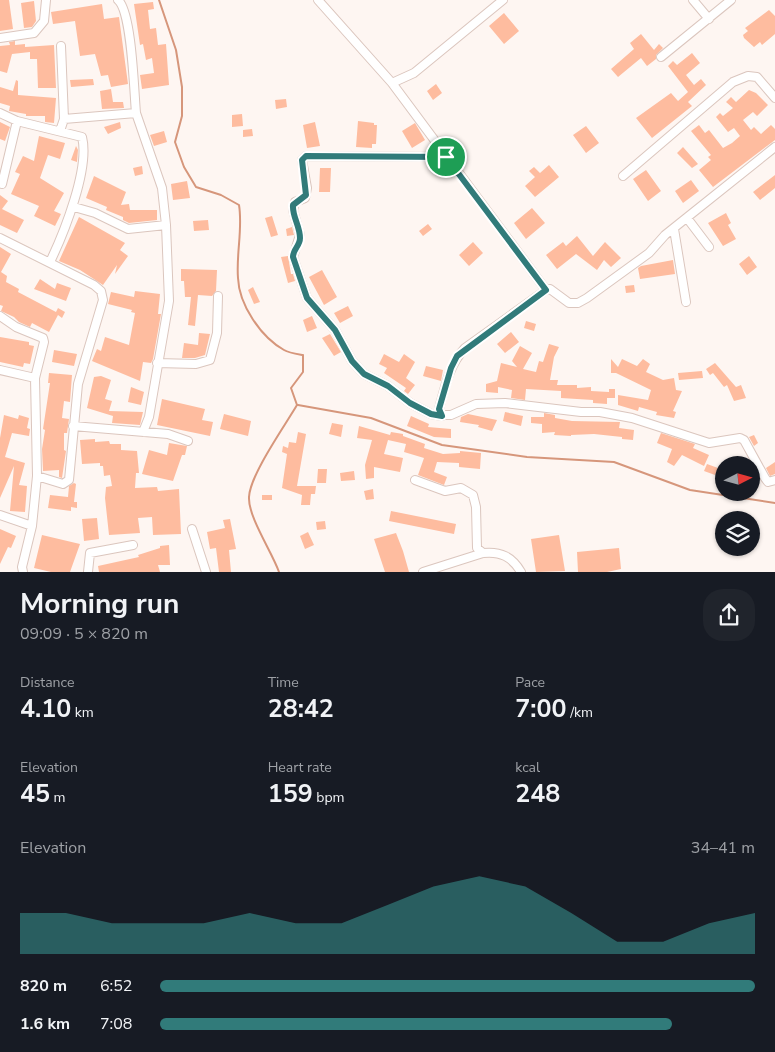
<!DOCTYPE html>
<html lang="en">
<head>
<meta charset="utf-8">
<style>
  :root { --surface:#171b24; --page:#20242c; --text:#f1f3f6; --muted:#9ea1a6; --accent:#317b7a }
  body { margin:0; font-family:"Nunito Sans",sans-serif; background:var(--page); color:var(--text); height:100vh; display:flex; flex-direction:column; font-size:19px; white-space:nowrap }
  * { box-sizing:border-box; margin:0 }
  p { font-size:16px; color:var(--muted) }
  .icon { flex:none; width:28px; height:28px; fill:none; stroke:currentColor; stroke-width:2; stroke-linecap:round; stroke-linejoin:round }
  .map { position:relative; height:572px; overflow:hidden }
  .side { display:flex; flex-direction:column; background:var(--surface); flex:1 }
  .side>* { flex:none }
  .needle { width:32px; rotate:84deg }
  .buttons { position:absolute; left:715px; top:456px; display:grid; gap:10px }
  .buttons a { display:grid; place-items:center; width:45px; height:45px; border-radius:50%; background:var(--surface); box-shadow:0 1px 4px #0004; font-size:25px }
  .pin { position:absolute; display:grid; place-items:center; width:42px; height:42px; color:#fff; margin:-21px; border:2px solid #fff; border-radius:50%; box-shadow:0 1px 5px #0007 }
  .round { display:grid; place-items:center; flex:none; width:52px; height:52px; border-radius:20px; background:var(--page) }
  .overview { display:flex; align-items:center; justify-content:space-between; height:85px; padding:0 20px }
  h1 { font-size:28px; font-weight:700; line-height:38px }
  .stats { display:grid; grid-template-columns:repeat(3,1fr); gap:8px; height:85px; padding:5px 20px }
  .stats div { display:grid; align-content:center }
  .stats b { font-size:25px; font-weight:700 }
  .stats small { font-size:14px; font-weight:400 }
  .stats p { font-size:14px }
  .chart { height:140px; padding:10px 20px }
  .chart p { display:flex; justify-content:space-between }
  .chart svg { width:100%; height:90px; margin-top:5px; fill:var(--accent); opacity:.7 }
  ul { padding:0 20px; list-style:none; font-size:16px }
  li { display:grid; grid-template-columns:80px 60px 1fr; align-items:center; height:38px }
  li i { height:12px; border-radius:6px; background:var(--accent) }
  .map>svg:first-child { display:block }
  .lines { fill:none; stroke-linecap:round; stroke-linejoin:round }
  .stream { stroke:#d6967b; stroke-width:2 }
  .building { fill:#febc9f }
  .minor-casing { stroke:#dbc6be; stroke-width:10 }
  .minor { stroke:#fff; stroke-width:8 }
  .route-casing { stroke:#fff; stroke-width:10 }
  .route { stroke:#317b7a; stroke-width:6 }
</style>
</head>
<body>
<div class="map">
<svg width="775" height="572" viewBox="0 0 775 572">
  <rect width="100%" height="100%" fill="#fef6f2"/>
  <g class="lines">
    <path class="stream" d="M159 0 176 50 182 87V116L175 142 184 167 196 187 221 195 239 205C243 229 236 253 238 278 239 305 261 337 284 350 289 353 297 354 303 355V372L291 388 297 405C284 427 250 475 249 497 248 517 272 552 279 572
      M298 405 371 418 442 445 527 457 614 462 690 490 775 503"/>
  </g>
  <path class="building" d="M0 0H9L13 29 0 31Z
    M34 1 36 21 32 27 24 28 21 3Z
    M153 2 154 9 148 10 150 29 156 28 158 45 166 44 169 85 142 89 140 75 154 73 152 58 146 60 143 44 140 45 134 4Z
    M102 4 104 19 119 17 128 84 111 87 108 75 101 76 95 54 80 56 75 21 53 24 51 12Z
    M769 10 775 16V34L762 45 760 42 754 47 744 38 743 35 748 31 745 28Z
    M504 13 519 31 504 44 489 26Z
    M641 34 654 50 659 44 663 48 656 55V59L647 66 641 58 618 77 611 69 634 49 630 43Z
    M15 41V45L25 44V47L54 45 56 88H38L37 59H30V52L12 54 7 73 0 71V46L10 45 9 42Z
    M692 53 700 63 686 75 694 85 701 79 706 85 688 102 692 106 652 138 636 118 671 93 678 101 688 92 668 66 673 61 677 65Z
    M93 79 94 85 71 87 70 80Z
    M16 80 18 81V95L56 98 54 123 45 122V116H26V114L9 111 10 106 0 103V87L13 91Z
    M436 84 442 93 433 100 427 91Z
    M111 89 113 102H123L124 108 102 109 100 91Z
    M749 90 756 93 768 105 757 116 753 112 743 120 751 130 754 127 761 134 771 125 775 129V140L713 187 699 170 711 160 708 157 711 155 691 131 699 125 705 133 709 130 723 148 732 143 740 136 734 128 728 132 716 117 720 113 723 116 733 108 726 102 731 97 736 102Z
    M286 99 287 107 276 109 275 100Z
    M242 114 243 126 232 127V115Z
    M358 121 374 123V125H377L376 144H372V148L356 147Z
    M0 122 10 127 5 141 0 139Z
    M120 122 121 128 108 134 104 127Z
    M315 122 320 146 307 148 303 125Z
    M415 123 425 140 412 148 402 131Z
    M586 126 599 143 586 153 573 135Z
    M252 129 253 136 243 137V130Z
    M164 131 167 142 154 146 150 135Z
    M39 136 65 143 60 159 48 155 40 178 64 193 54 211 61 214 55 226 34 216 39 206 11 194 20 174 15 172 23 156 34 161Z
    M76 146 78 150 77 162 71 160Z
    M683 147 698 164 692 168 677 153Z
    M549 165 559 177 535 197 525 186 535 177 529 171 534 167 540 173Z
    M142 166 143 174 135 176 133 168Z
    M320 168H331L330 192H319Z
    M646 170 661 191 648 201 633 179Z
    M775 175V188L760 200 753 192Z
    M94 176 126 192 121 205 129 204 130 210H157V220L129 223 123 220V217L106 210 107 207 86 198Z
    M691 180 699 191 683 203 675 191Z
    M187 181 190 198 173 200 171 184Z
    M0 195 8 201 2 209 24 220 17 233 0 225Z
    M532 208 545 223 526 239 514 223Z
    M726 213 731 223 728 225 736 239 723 246 708 223Z
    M272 216 278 235 271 237 265 218Z
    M79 217 125 243 120 250 128 256 115 274 117 265 103 285 80 270 59 261Z
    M208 220 209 230 194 231 193 221Z
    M428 224 432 229 423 236 419 231Z
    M292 227 294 235 287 236 286 229Z
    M577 236 593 256 605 242 621 258 611 267 604 260 597 270 576 254 557 269 546 255 563 242 566 246Z
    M473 242 483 253 469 266 459 255Z
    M0 247 11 254 1 272 7 276 6 282 19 289 18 292 56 312 58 308 65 312 62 318 58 315 49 332 32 323 30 327 19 322 14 317 1 311 3 306 0 305Z
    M288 256 291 274H293L295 281 288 283 281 257Z
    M749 256 757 267 747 275 739 264Z
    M673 260 675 274 640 279 638 268 641 266Z
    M181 269 217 270 216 291 212 296 198 295 195 326 188 325 191 297H185L184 281H181Z
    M322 270 337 297 324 305 309 277Z
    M40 279 55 289 57 283 71 288 66 301 34 289Z
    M634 285 635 292 626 293 625 286Z
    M253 287 260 302 254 304 248 290Z
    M135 291 160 294 158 314H161L153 359 151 363 143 362 140 381 92 361 97 349 101 351 105 337 129 345 135 313 131 312 132 310 108 304 111 292 134 297Z
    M348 306 353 316 340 323 334 313Z
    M312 316 317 328 307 332 303 320Z
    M526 321 536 324 534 331 524 328Z
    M511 332 519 342 505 353 497 344Z
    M199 333 210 334 205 355 195 358H182L184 343 198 345Z
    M330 334 341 352 334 356 322 338Z
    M0 337 29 342V345L34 346 30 364 24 363 23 367 0 362Z
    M549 344 559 347 554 357 550 380H558L557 385H577V388L591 387V391L609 392V389H615V398H607V404L593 403V400L561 398V391L526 389 525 400 511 398 512 390 498 387V393L486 392V384L497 381 501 363 517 367 512 361 520 346 532 353 523 369 536 372 539 361 543 362Z
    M54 350 77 354 74 366 52 362Z
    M384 354 399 362 404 354 415 362 406 378 415 385 408 394 404 391 406 388 384 373 387 368 379 364Z
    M611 359 618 367 622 359 637 366 643 359 650 364 646 372 663 380 674 378 676 390 682 391 673 411 676 412 674 418 656 415 657 412 639 407 638 411 618 405V395L648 400 651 390 616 373H611Z
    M715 363 736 387 741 385 746 398 734 401 727 385 724 387 713 373 710 375 706 369Z
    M426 366 443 370 441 381 423 376Z
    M702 371 703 378 679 380 678 373Z
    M49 373 72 375 70 402 64 401 62 418 69 419 67 433H64V450L66 451 62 478 59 477V470L43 471 42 449 45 430 43 429 50 383H48Z
    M101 376 111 380 105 399 112 401 109 411 143 412 140 425 112 423 113 416 87 408 94 377Z
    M131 387 144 392 141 405 128 402Z
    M162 399 205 409 202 420 213 422 210 436 157 425Z
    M505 412 523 416 521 426 503 421Z
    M544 413 555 415V418L572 421 620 422 619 428 634 430 633 440 622 439V437L594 434 571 435V436L554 435 555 432 542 433V424L531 423V417H544Z
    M224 414 251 421 248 436 220 429Z
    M468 414 497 420 492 431 478 427 479 425 460 422 461 417Z
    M4 415 18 419 19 415 29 418 27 428 30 429 29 436 12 433 5 457 25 463 19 485 27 486 25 512 10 511 14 466 0 498V438Z
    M411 416 429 424 428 427 451 429V438L434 437 407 426Z
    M332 423 343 425 341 437 329 434Z
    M359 426 390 435 391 432 403 434V436L425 444 424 448 443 454 460 453V451L481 453 480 469 459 467V463L437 462 434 472 447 477 444 485 418 475 424 458 404 452 406 444 388 440 384 454 403 458 400 472 374 467V478L366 479 365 465 372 440 357 438Z
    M298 432 306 434 297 486H316L315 494H311L310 505H301L302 495 282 488 287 454 282 452 283 446 288 448 289 442 296 443Z
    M661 433 695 444 693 448 709 455 704 466 682 455 674 466 667 462 672 449 657 443Z
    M754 435 758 443 754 446 749 437Z
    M95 439V442L109 441 110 444H121V450L137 451 139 473H136L135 488 157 487 158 491 179 489 181 534 153 535 152 517 138 518 140 533 109 535 105 498 106 487 112 486 110 475 104 476 103 466H100V463L82 464 80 440Z
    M169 443 187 446 185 455H182L173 481 142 474 149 450 167 455Z
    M775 462V474L770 476 766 468Z
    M707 464 718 468 715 475 704 471Z
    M318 469H327L326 483H317Z
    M354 471 355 480 341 481 340 473Z
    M74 483 76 484 74 502H77V508L71 507V511L48 508 50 495 68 497 69 486Z
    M373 489 374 499 366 500 364 491Z
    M262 495H272V500H262Z
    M391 511 456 524 454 534 389 521Z
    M97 518 99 539 84 541 82 519Z
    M230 519 236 549 229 550 231 572H219L216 548 210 549 207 532 225 528 223 520Z
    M325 521 326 529 317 530 316 522Z
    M0 529 16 536 11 548 8 547 0 564Z
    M308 532 314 545 305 549 300 536Z
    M396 533 403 551 409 572H385L374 539Z
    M42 535 80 544 70 572H51L34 568Z
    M559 535 565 571 536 572 531 539Z
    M169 545 170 565H158L160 572H99L98 566 139 557 138 555 160 548V546Z
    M619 548 621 569 607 572H578L577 552Z"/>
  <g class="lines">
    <g class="minor-casing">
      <path id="minor" d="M318 0 392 83 546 290 550 289 569 303H578L587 298 649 253 665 235 775 147
        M693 0 709 19
        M0 38 34 33 44 21 46 0
        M661 57 731 0
        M392 83 414 73 503 0
        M0 113 17 121 82 137C90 168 64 233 50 262
        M136 113 162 188 166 225 169 301 149 417 143 432
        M64 119 136 113C134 92 132 12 118 0
        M60 131 64 119 61 46
        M623 176 733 82 748 76 757 77 775 98
        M2 184 17 121
        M74 207 95 213 128 229 166 225
        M687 218 709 247
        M674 229 686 302
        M0 238 94 285 101 291 103 300 78 384 69 480 63 484 37 476
        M546 290 465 348C449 365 445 387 439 409L440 415H451L476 404 505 403 581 412H600L632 418 709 443 740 438 744 440 765 478 768 482 775 480
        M0 316 16 327 43 338 44 342 35 378 37 476 32 526 22 567 23 572
        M157 363 196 364 210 360 217 333 218 296
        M0 370 35 378
        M442 416 431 414 410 403 388 386 364 374 352 361 335 330 307 298 293 257 300 235 293 210 295 202 305 198 307 188 302 160 306 156 446 157
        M73 426 168 434 188 441
        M415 480 445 491 461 488 473 495 476 507 477 548 483 553
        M0 515 32 526
        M192 529 206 572
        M88 572 90 553 133 545
        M423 572 483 553C501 551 512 557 521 572"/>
    </g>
    <use href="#minor" class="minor"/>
  </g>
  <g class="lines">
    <g class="route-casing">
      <path id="route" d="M306 156 446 157 546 290 457 356 451 368 439 409 442 416 431 414 410 403 388 386 364 374 352 361 335 330 307 298 293 257C293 249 300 246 300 238 300 226 292 216 293 205L306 195 302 160Z"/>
    </g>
    <use href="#route" class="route"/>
  </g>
</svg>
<div class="buttons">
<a><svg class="needle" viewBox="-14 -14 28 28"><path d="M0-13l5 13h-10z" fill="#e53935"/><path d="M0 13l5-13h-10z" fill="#9ea1a6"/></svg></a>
<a><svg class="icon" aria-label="layers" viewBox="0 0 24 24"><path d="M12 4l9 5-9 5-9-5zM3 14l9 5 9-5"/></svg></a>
</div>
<div class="pin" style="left:446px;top:157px;background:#1e9e55"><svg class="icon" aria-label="arrive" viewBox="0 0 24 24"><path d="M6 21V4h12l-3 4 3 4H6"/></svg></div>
</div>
<section class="side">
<div class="overview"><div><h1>Morning run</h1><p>09:09 · 5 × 820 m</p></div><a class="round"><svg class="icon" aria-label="share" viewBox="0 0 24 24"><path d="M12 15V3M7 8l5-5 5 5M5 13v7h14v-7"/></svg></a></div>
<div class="stats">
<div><p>Distance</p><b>4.10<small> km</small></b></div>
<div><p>Time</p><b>28:42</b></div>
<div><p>Pace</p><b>7:00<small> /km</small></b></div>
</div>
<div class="stats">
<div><p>Elevation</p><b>45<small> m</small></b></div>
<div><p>Heart rate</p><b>159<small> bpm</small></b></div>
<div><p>kcal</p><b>248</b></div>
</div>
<div class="chart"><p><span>Elevation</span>34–41 m</p>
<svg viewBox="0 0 160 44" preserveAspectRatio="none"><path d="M0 44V24L10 24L20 29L30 29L40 29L50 24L60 29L70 29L80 20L90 11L100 6L110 11L120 24L130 38L140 38L150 29L160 24V44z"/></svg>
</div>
<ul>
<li><b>820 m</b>6:52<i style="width:100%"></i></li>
<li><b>1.6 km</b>7:08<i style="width:86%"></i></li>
</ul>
</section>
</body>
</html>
